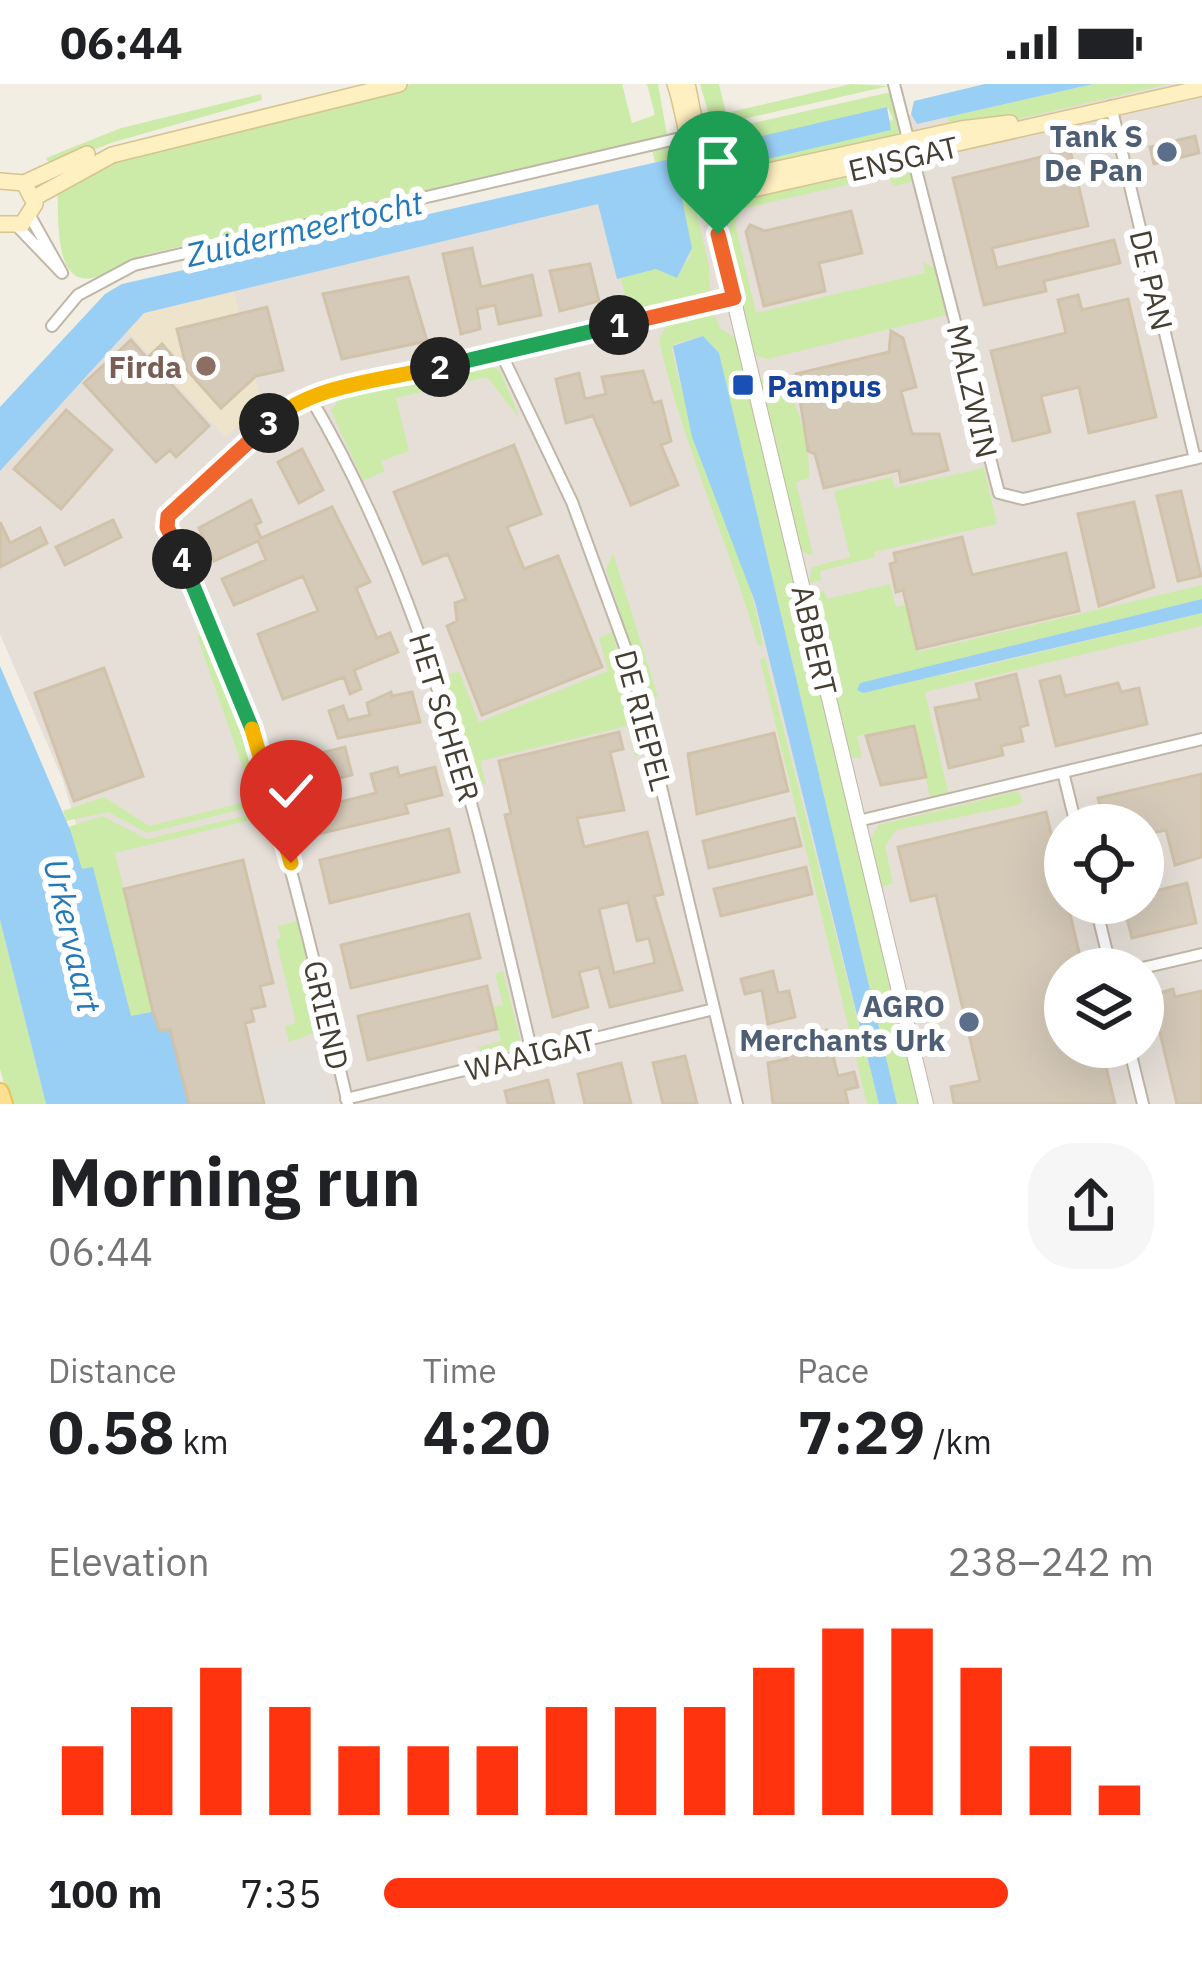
<!DOCTYPE html>
<html lang="en">
<head>
<meta charset="utf-8">
<style>
  :root { --surface:#fff; --page:#f6f6f6; --text:#202124; --muted:#757577; --accent:#ff340e }
  body { margin:0; font-family:"IBM Plex Sans",sans-serif; background:var(--page); color:var(--text); height:100vh; display:flex; flex-direction:column; font-size:45px; white-space:nowrap }
  * { box-sizing:border-box; margin:0 }
  p { font-size:39px; color:var(--muted) }
  .icon { flex:none; width:66px; height:66px; fill:none; stroke:currentColor; stroke-width:2; stroke-linecap:round; stroke-linejoin:round }
  .map { position:relative; height:1020px; overflow:hidden }
  .side { display:flex; flex-direction:column; background:var(--surface); flex:1 }
  .side>* { flex:none }
  .controls { position:absolute; left:1044px; top:720px; display:grid; gap:24px }
  .controls a { display:grid; place-items:center; width:120px; height:120px; border-radius:50%; background:var(--surface); box-shadow:0 12px 48px #0002; font-size:60px }
  .pin { position:absolute; display:grid; place-items:center; width:102px; height:102px; color:#fff; margin:-123px -51px; border-radius:50% 50% 50% 0; rotate:-45deg; box-shadow:0 0 12px #0007 }
  .pin .icon { rotate:45deg }
  .km { position:absolute; width:60px; height:60px; margin:-30px; border-radius:50%; background:#222; color:#fff; font-size:33px; line-height:60px; text-align:center }
  .round { display:grid; place-items:center; flex:none; width:126px; height:126px; border-radius:48px; background:var(--page) }
  .overview { display:flex; align-items:center; justify-content:space-between; height:204px; padding:0 48px }
  h1 { font-size:66px; font-weight:700; line-height:90px }
  .stats { display:grid; grid-template-columns:repeat(3,1fr); gap:18px; height:204px; padding:12px 48px }
  .stats div { display:grid; align-content:center }
  .stats b { font-size:60px; font-weight:700 }
  .stats small { font-size:33px; font-weight:400 }
  .stats p { font-size:33px }
  .chart { height:336px; padding:24px 48px }
  .chart p { display:flex; justify-content:space-between }
  .chart svg { width:100%; height:216px; margin-top:12px; stroke:var(--accent); stroke-width:6 }
  ul { padding:0 48px; list-style:none; font-size:39px }
  li { display:grid; grid-template-columns:192px 144px 1fr; align-items:center; height:90px }
  li i { height:30px; border-radius:15px; background:var(--accent) }
  .status { display:flex; justify-content:space-between; align-items:center; height:84px; padding:0 60px; background:var(--surface); direction:ltr }
  .status svg { height:33px; fill:currentColor }
  .map>svg:first-child { display:block }
  .industrial { fill:#e5dfd8; fill-rule:evenodd }
  .education { fill:#ede4cb }
  .green { fill:#cceba8; fill-rule:evenodd }
  .parking { fill:#e3e0dc }
  .water { fill:#99cff5 }
  .building { fill:#d5cab8; stroke:#d1c2aa; stroke-width:3; fill-rule:evenodd }
  .lines { fill:none; stroke-linecap:round; stroke-linejoin:round }
  .minor-casing { stroke:#bfb6a5; stroke-width:14 }
  .tertiary-casing { stroke:#bfb6a5; stroke-width:16 }
  .secondary-casing { stroke:#d6c48f; stroke-width:18 }
  .primary-casing { stroke:#ecc157; stroke-width:20 }
  .minor { stroke:#fff; stroke-width:10 }
  .tertiary { stroke:#fff; stroke-width:14 }
  .secondary { stroke:#fff0c1; stroke-width:15 }
  .primary { stroke:#ffe090; stroke-width:16 }
  .split-1-casing { stroke:#fff; stroke-width:24 }
  .split-2-casing { stroke:#fff; stroke-width:24 }
  .split-3-casing { stroke:#fff; stroke-width:24 }
  .split-4-casing { stroke:#fff; stroke-width:24 }
  .split-5-casing { stroke:#fff; stroke-width:24 }
  .split-6-casing { stroke:#fff; stroke-width:24 }
  .split-1 { stroke:#f0652b; stroke-width:15 }
  .split-2 { stroke:#22a559; stroke-width:15 }
  .split-3 { stroke:#f5b400; stroke-width:15 }
  .split-4 { stroke:#f0652b; stroke-width:15 }
  .split-5 { stroke:#22a559; stroke-width:15 }
  .split-6 { stroke:#f5b400; stroke-width:15 }
  .service-dot { fill:#5c6f8a; stroke:#fff; stroke-width:4.5 }
  .education-dot { fill:#8d6e63; stroke:#fff; stroke-width:4.5 }
  .transit-dot { fill:#1a4fb4; stroke:#fff; stroke-width:4.5 }
  .labels { text-anchor:middle; dominant-baseline:central; stroke-width:12; stroke-linejoin:round; paint-order:stroke }
  .service-label { font-size:30px; font-weight:bold; fill:#4e5e75; stroke:#fff; text-anchor:end }
  .street-label { font-size:30px; fill:#453e33; stroke:#fff }
  .education-label { font-size:30px; font-weight:bold; fill:#785e54; stroke:#fff; text-anchor:end }
  .transit-label { font-size:30px; font-weight:bold; fill:#164399; stroke:#fff; text-anchor:start }
  .water-label { font-size:33px; font-style:italic; fill:#2479b9; stroke:#fff }
</style>
</head>
<body>
<div class="status"><b>06:44</b><svg viewBox="0 0 49 12"><path d="M0 12V9h3v3zM5 12V6h3v6zM10 12V3h3v9zM15 12V0h3v12zM26 1h20v11H26zM47 4h2v5h-2z"/></svg></div>
<div class="map">
<svg width="1202" height="1020" viewBox="0 0 1202 1020">
  <rect width="100%" height="100%" fill="#f3eee3"/>
  <path class="industrial" d="M1041 0H1202V1020H138L85 769 62 694 0 550V351L129 217ZM1065 741H1143V819H1065ZM1065 885H1143V963H1065Z"/>
  <path class="education" d="M234 208 262 320 225 353 125 244 144 229Z"/>
  <path class="green" d="M411 0H622L632 39 655 31 647 0H658L667 51 148 170C130 176 114 187 96 193 52 206 60 132 57 107L120 72Z
    M694 0 703 33 722 46 891 8 902 55 742 91 719 81 701 44ZM888 24 894 37 738 82 729 75 727 65Z
    M700 0H719L726 29 851 0 889 2 726 39 709 31Z
    M1093 0H1168L1005 38 950 44 948 33Z
    M261 10 262 16 114 58 50 82 46 74 121 44Z
    M673 61 687 89 709 182 710 212 620 233 615 223 627 220 621 194 656 185 676 189 690 173 671 79 655 78 652 66Z
    M901 79 911 85V98L893 102 889 91 742 125 735 139 756 229 925 189 923 178 935 184 947 231 767 275 755 271C743 223 707 148 746 114Z
    M713 227 720 244 735 254 919 1020H897L719 269 703 252 674 260 672 267C694 368 745 459 763 561L758 562C729 459 682 359 659 256L669 237Z
    M486 280 500 287 520 335 487 293 396 314 409 367 381 377 385 387 363 397 331 326 338 316Z
    M777 285C797 315 810 358 809 394L796 398 813 470 809 471 801 466 761 296Z
    M984 384 997 440 874 468 875 473 820 487 821 496 809 499 812 483 850 473 834 407 892 393 895 404Z
    M613 469 658 613H647L606 485Z
    M890 500 896 523 906 521 918 568 1202 501V515L861 599 950 590 1202 529V542L925 608 948 708 930 713 914 641 857 652 862 674H851L812 510 824 507 827 515Z
    M207 548 266 719 147 749 108 728 66 737 63 727 104 713 149 742 254 716 197 552Z
    M612 548 644 669 635 672 627 642 480 677 486 700 477 701 443 593 459 587 479 638 608 587 599 554Z
    M765 573 879 1020H867L760 576Z
    M1018 707 1023 717 1018 721 896 746 885 762 893 799 882 803 871 755 879 741Z
    M253 730 250 736 115 769 153 927 131 933 93 784 82 786 68 743 102 732 147 755Z
    M0 836 46 1020H10L0 985Z
    M297 837 323 946 289 958 285 942 296 939 276 856 281 854 278 842Z
    M503 887 520 955 514 966 484 974 478 963 501 957 493 923 503 921 495 890Z"/>
  <path class="parking" d="M313 960 328 1020H271L259 973Z"/>
  <path class="water" d="M985 0H1093L917 40 911 30 914 17Z
    M887 23 891 46 738 82 730 78 727 60Z
    M666 76 680 105 692 164 677 194 656 185 617 195 598 120 144 229 0 387V323L105 210 122 200Z
    M703 252 719 269 897 1020H879L755 518 692 353 673 262Z
    M1202 515V529L863 609 857 606 860 599Z
    M0 582 71 748 82 785 93 783 131 932 156 927 171 945 189 1020H46L0 836Z"/>
  <path class="building" d="M1195 52 1199 69 1154 80 1150 63Z
    M1070 66 1088 142 992 164 997 184 1114 156 1120 179 1044 197 1046 207 984 221 953 94Z
    M851 127 862 169 819 179 825 207 764 222 746 148 750 141 765 147Z
    M472 164 481 203 532 191 541 231 499 240 495 221 477 225 480 245 461 250 443 170Z
    M590 180 599 217 560 227 550 187Z
    M408 193 427 257 342 275 323 210Z
    M1078 211 1082 226 1128 215 1156 333 1089 349 1079 303 1041 312 1050 348 1013 357 991 267 1066 249 1058 216Z
    M267 223 283 286 256 292 221 324 187 286 177 245Z
    M891 247 903 254 916 303 901 307 912 350H939L948 386 901 398 899 386 824 404 815 370 808 367 796 290 889 268Z
    M131 256 147 274 162 260 177 277 162 290 209 342 176 373 170 366 156 378 84 299Z
    M643 287 653 319 661 317 671 357 661 361 678 401 631 421 593 332 566 339 556 295 579 289 585 315 606 310 602 293Z
    M66 326 112 366 61 425 14 385Z
    M514 361 541 430 507 443 524 485 558 472 602 583 482 631 447 542 457 537 455 519 466 515 448 470 423 480 394 408Z
    M302 365 323 406 299 419 278 378Z
    M1181 407 1201 492 1178 497 1157 412Z
    M251 416 261 438 255 441 261 454 332 423 370 498 356 504 377 554 390 549 398 568 354 586 361 605 350 610 344 593 283 615 258 550 318 527 303 492 234 521 222 495 266 476 258 457 214 477 199 444Z
    M1134 418 1154 503 1099 522 1078 430Z
    M113 436 121 453 65 481 56 463Z
    M0 438 10 459 40 444 47 459 0 483Z
    M962 453 972 491 1066 469 1079 527 917 565 903 506 896 508 890 480 896 478 894 469Z
    M104 584 143 692 74 717 35 609Z
    M1016 590 1028 641 1020 643 1023 657 1001 662 1003 671 949 684 935 624 980 615 976 600Z
    M1060 592 1065 612 1118 599 1121 608 1139 604 1147 640 1056 662 1040 597Z
    M391 608 392 612 412 608 420 638 338 654 329 627 343 622 348 636 370 631 367 619Z
    M914 642 926 693 881 701 866 652Z
    M619 648 623 665 610 668 624 726 577 734 584 763 647 748 663 810 654 812 682 906 610 923 599 883 579 888 588 923 553 933 505 731 511 729 499 677ZM628 818 637 857 649 854 655 879 614 889 599 825Z
    M774 649 788 707 697 730 688 670Z
    M345 663 352 691 306 702 300 674Z
    M397 683 399 692 435 683 442 711 405 720 408 729 318 750 312 725 376 709 371 690Z
    M1202 690V773L1175 781 1166 746 1143 751V741H1105L1098 714Z
    M1046 728 1083 885H1065V963H1101L1115 1020H954L951 1003 980 997 936 811 911 817 898 763Z
    M794 734 801 762 709 784 703 757Z
    M449 745 459 788 330 819 320 776Z
    M243 776 273 899 260 902 265 922 251 925 254 937 245 939 264 1020H189L170 945 160 947 153 928 124 805Z
    M806 783 812 810 721 832 714 805Z
    M1187 799 1196 839 1132 854 1123 819H1143V810Z
    M469 830 480 874 351 904 341 861Z
    M773 887 778 909 789 907 795 933 768 940 762 906 745 910 741 895Z
    M487 902 497 945 368 976 358 932Z
    M1173 905 1175 913 1202 907V1020H1177L1151 911Z
    M827 946 838 992 854 988 858 1003 845 1006 848 1020H773L768 979 787 975 783 957Z
    M685 972 697 1020H663L653 979Z
    M621 979 631 1020H585L578 990Z
    M548 996 554 1020H508L505 1007Z"/>
  <g class="lines">
    <g class="minor-casing">
      <path id="minor" d="M894 0 999 409 1023 415 1202 373
        M1111 22 1195 375
        M17 142 62 189 30 132
        M52 242 78 211 134 181 689 52
        M501 269 572 418 632 582 737 1020
        M310 313C430 516 479 743 532 969
        M1063 688 1076 741
        M858 737 1202 655
        M1095 819 1111 885
        M1138 885 1202 870
        M1129 963 1143 1020
        M346 1015 714 925
        M348 1020C300 818 259 630 167 443L168 432 289 321 734 214"/>
    </g>
    <g class="tertiary-casing">
      <path id="tertiary" d="M727 97 718 150 926 1020"/>
    </g>
    <g class="secondary-casing">
      <path id="secondary" d="M675 0C689 37 685 100 731 110L1202 4
        M687 0C695 34 697 86 737 94L961 45 1010 39
        M0 97 24 99 35 120 22 140H0
        M24 99 87 70
        M34 114 112 71 399 0"/>
    </g>
    <g class="primary-casing">
      <path id="primary" d="M0 1008 4 1020"/>
    </g>
    <use href="#minor" class="minor"/>
    <use href="#tertiary" class="tertiary"/>
    <use href="#secondary" class="secondary"/>
    <use href="#primary" class="primary"/>
  </g>
  <g class="lines">
    <g class="split-1-casing">
      <path id="split-1" d="M619 241 734 214 718 150"/>
    </g>
    <g class="split-2-casing">
      <path id="split-2" d="M440 283 619 241"/>
    </g>
    <g class="split-3-casing">
      <path id="split-3" d="M269 339C312 300 384 296 440 283"/>
    </g>
    <g class="split-4-casing">
      <path id="split-4" d="M182 475 167 443 168 432 269 339"/>
    </g>
    <g class="split-5-casing">
      <path id="split-5" d="M182 475 252 645"/>
    </g>
    <g class="split-6-casing">
      <path id="split-6" d="M252 645 291 779"/>
    </g>
    <use href="#split-1" class="split-1"/>
    <use href="#split-2" class="split-2"/>
    <use href="#split-3" class="split-3"/>
    <use href="#split-4" class="split-4"/>
    <use href="#split-5" class="split-5"/>
    <use href="#split-6" class="split-6"/>
  </g>
  <g class="service-dot">
    <circle cx="1167" cy="68" r="12"/>
    <circle cx="969" cy="938" r="12"/>
  </g>
  <circle class="education-dot" cx="206" cy="282" r="12"/>
  <rect class="transit-dot" x="731" y="289" width="24" height="24" rx="6"/>
  <g class="labels">
    <g class="service-label">
      <text x="1143" y="51">Tank S<tspan x="1143" dy="34">De Pan</tspan></text>
      <text x="945" y="921">AGRO<tspan x="945" dy="34">Merchants Urk</tspan></text>
    </g>
    <g class="street-label">
      <text transform="translate(903 74) rotate(-13)">ENSGAT</text>
      <text transform="translate(1152 196) rotate(77)">DE PAN</text>
      <text transform="translate(973 307) rotate(77)">MALZWIN</text>
      <text transform="translate(815 556) rotate(77)">ABBERT</text>
      <text transform="translate(445 633) rotate(73)">HET SCHEER</text>
      <text transform="translate(644 636) rotate(75)">DE RIEPEL</text>
      <text transform="translate(327 931) rotate(77)">GRIEND</text>
      <text transform="translate(530 970) rotate(-14)">WAAIGAT</text>
    </g>
    <g class="education-label">
      <text x="182" y="282">Firda</text>
    </g>
    <g class="transit-label">
      <text x="767" y="301">Pampus</text>
    </g>
    <g class="water-label">
      <text transform="translate(304 144) rotate(-13)">Zuidermeertocht</text>
      <text transform="translate(73 851) rotate(77)">Urkervaart</text>
    </g>
  </g>
</svg>
<div class="controls">
<a><svg class="icon" aria-label="locate" viewBox="0 0 24 24"><circle cx="12" cy="12" r="6"/><path d="M12 2v4M12 18v4M2 12h4M18 12h4"/></svg></a>
<a><svg class="icon" aria-label="layers" viewBox="0 0 24 24"><path d="M12 4l9 5-9 5-9-5zM3 14l9 5 9-5"/></svg></a>
</div>
<div class="pin" style="left:718px;top:150px;background:#1e9e55"><svg class="icon" aria-label="arrive" viewBox="0 0 24 24"><path d="M6 21V4h12l-3 4 3 4H6"/></svg></div>
<div class="pin" style="left:291px;top:779px;background:#d93025"><svg class="icon" aria-label="check" viewBox="0 0 24 24"><path d="M5 12l5 5 9-10"/></svg></div>
<b class="km" style="left:619px;top:241px">1</b>
<b class="km" style="left:440px;top:283px">2</b>
<b class="km" style="left:269px;top:339px">3</b>
<b class="km" style="left:182px;top:475px">4</b>
</div>
<section class="side">
<div class="overview"><div><h1>Morning run</h1><p>06:44</p></div><a class="round"><svg class="icon" aria-label="share" viewBox="0 0 24 24"><path d="M12 15V3M7 8l5-5 5 5M5 13v7h14v-7"/></svg></a></div>
<div class="stats">
<div><p>Distance</p><b>0.58<small> km</small></b></div>
<div><p>Time</p><b>4:20</b></div>
<div><p>Pace</p><b>7:29<small> /km</small></b></div>
</div>
<div class="chart"><p><span>Elevation</span>238–242 m</p>
<svg viewBox="0 0 160 44" preserveAspectRatio="none"><path d="M5 44V30M15 44V22M25 44V14M35 44V22M45 44V30M55 44V30M65 44V30M75 44V22M85 44V22M95 44V22M105 44V14M115 44V6M125 44V6M135 44V14M145 44V30M155 44V38"/></svg>
</div>
<ul>
<li><b>100 m</b>7:35<i style="width:81%"></i></li>
</ul>
</section>
</body>
</html>
